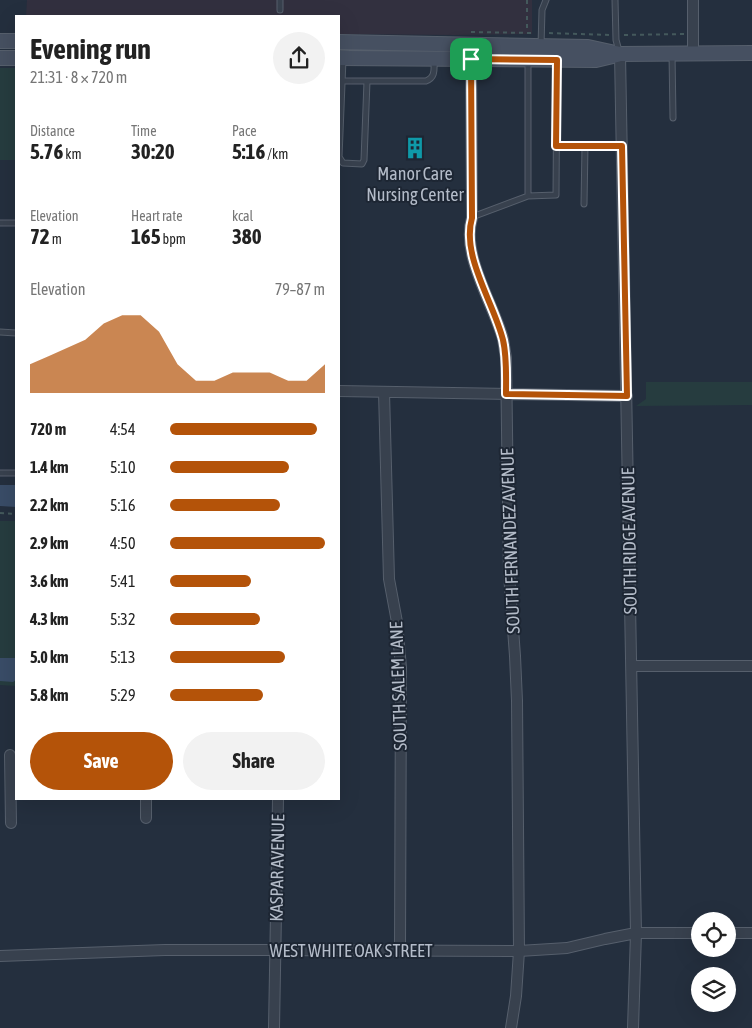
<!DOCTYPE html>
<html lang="en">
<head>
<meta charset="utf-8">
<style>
  :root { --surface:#fff; --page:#f2f2f2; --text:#222; --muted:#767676; --accent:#b45309 }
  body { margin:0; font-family:"Asap Condensed",sans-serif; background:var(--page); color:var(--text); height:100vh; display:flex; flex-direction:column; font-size:19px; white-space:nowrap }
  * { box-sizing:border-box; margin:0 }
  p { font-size:16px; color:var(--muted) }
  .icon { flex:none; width:28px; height:28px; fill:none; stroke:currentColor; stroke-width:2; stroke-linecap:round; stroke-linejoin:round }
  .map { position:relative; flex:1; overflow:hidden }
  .panel { position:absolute; left:15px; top:15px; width:325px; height:785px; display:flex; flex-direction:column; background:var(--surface); border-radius:0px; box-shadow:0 5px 20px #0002 }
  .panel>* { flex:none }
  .fabs { position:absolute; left:691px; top:912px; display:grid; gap:10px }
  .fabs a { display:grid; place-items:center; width:45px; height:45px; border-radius:50%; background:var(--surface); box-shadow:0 5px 20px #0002; font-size:25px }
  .pin { position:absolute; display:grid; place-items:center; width:42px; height:42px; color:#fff; margin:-21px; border-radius:10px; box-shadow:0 2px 8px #0006 }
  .round { display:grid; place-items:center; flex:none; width:52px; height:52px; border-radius:26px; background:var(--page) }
  .head { display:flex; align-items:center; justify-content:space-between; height:85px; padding:0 15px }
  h1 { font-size:28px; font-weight:700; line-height:38px }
  .metrics { display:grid; grid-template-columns:repeat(3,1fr); gap:8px; height:85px; padding:5px 15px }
  .metrics div { display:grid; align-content:center }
  .metrics b { font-size:21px; font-weight:700 }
  .metrics small { font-size:14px; font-weight:400 }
  .metrics p { font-size:14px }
  .chart { height:140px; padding:10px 15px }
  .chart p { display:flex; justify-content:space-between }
  .chart svg { width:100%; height:90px; margin-top:5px; fill:var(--accent); opacity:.7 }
  .primary-button { display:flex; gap:10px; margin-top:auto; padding:10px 15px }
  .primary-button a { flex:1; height:58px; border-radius:30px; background:var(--accent); color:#fff; font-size:20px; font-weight:700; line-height:58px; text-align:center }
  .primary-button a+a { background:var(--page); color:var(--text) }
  ul { padding:0 15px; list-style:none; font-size:16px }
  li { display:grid; grid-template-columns:80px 60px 1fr; align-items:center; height:38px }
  li i { height:12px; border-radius:6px; background:var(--accent) }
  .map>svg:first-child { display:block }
  .medical { fill:#32303f }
  .green { fill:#263c3f }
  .water { fill:#394c67 }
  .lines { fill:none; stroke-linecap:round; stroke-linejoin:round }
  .lane-casing { stroke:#565f6c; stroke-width:7 }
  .street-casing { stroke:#565f6c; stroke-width:12 }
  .secondary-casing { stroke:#565f6c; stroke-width:16 }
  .path { stroke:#44595c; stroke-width:2; stroke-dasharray:4 4; stroke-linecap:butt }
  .lane { stroke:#38414e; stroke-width:5 }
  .street { stroke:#38414e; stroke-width:10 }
  .secondary { stroke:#465061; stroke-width:14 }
  .route-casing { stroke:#fff; stroke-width:10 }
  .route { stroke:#b45309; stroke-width:6 }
  .labels { text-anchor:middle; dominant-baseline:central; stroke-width:4; stroke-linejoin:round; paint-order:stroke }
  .poi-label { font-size:18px; fill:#b4bcc9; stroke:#1d2633 }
  .street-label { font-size:18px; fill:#b4bcc9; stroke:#1d2633 }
</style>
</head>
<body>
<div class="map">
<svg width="752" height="1028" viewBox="0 0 752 1028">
  <rect width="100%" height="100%" fill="#242f3e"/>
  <path class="medical" d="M27 0H532V34L456 35 339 34V16H26Z"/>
  <path class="green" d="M0 68H16V160H0Z
    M646 382H752V405L636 406 646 399Z
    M0 521H16V686L0 685Z"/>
  <path class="water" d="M0 485H16V507L0 506Z
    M0 658H16V680L13 682 0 681Z"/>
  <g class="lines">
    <g class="lane-casing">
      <path id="lane" d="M280 0V10
        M615 0 616 40 619 51
        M541 46 542 10 546 0
        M672 54 673 118
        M343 59 339 157 343 163 362 164 364 160 367 81
        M342 81H426C436 77 434 69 434 59
        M556 147 622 146
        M528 196 556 195 557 61
        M584 204 585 146
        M472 217 528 196V59
        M0 223H16
        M0 332 16 333
        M0 473H16"/>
    </g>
    <g class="street-casing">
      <path id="street" d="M693 0V54
        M620 54 636 933 633 1028
        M471 59 472 218C461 255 493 303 503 339 504 345 505 352 506 358L509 574 515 656 517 701 519 951 516 996 511 1028
        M339 391 627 396
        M384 392 389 579 397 622 401 668 400 950
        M632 666H752
        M10 755 11 823
        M146 818V799
        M728 933H752
        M0 956 165 950H275L519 951 567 948 605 939 636 933H700
        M274 1028 278 799"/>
    </g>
    <g class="secondary-casing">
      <path id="secondary" d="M0 41H16
        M339 42 588 47 620 54 752 53
        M0 58H16
        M339 58 596 60 617 55"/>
    </g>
    <path class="path" d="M527 0V32
      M471 32 534 33
      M549 33 609 35
      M624 35 684 34
      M0 513 16 514"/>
    <use href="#lane" class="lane"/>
    <use href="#street" class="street"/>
    <use href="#secondary" class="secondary"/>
  </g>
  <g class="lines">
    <g class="route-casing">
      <path id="route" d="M471 59 557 60 556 146H622L627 396 506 394C506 376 507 357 503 340 494 303 461 256 472 218Z"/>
    </g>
    <use href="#route" class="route"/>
  </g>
  <defs>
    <g id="building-bare" transform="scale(1.725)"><path d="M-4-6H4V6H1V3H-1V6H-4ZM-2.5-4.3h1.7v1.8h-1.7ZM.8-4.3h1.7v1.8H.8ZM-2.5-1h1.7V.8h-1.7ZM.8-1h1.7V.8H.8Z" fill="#0f9aa8" stroke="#1d2633" stroke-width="2.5" paint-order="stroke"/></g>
  </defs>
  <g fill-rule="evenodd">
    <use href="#building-bare" x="415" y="148"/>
  </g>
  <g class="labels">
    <g class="poi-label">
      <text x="415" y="173">Manor Care<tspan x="415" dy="21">Nursing Center</tspan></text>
    </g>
    <g class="street-label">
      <text transform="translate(510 541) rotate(-92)">SOUTH FERNANDEZ AVENUE</text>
      <text transform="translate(629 541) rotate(-91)">SOUTH RIDGE AVENUE</text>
      <text transform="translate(398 686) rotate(-92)">SOUTH SALEM LANE</text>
      <text transform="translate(277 868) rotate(-89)">KASPAR AVENUE</text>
      <text x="351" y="950">WEST WHITE OAK STREET</text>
    </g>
  </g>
</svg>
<div class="fabs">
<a><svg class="icon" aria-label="locate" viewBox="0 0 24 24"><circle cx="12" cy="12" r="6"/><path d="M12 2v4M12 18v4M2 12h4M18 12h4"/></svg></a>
<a><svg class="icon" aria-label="layers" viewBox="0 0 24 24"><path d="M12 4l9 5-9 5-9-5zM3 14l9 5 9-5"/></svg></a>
</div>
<div class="pin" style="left:471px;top:59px;background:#1e9e55"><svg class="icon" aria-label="arrive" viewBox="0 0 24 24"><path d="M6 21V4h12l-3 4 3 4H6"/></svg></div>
<section class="panel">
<div class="head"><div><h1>Evening run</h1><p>21:31 · 8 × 720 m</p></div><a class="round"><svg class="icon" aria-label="share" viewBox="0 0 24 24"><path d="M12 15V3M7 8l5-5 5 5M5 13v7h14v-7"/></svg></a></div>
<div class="metrics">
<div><p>Distance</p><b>5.76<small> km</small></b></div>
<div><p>Time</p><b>30:20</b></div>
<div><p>Pace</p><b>5:16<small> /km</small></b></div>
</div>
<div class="metrics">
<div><p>Elevation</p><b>72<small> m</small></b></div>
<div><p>Heart rate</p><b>165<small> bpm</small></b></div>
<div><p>kcal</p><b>380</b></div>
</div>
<div class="chart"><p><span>Elevation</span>79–87 m</p>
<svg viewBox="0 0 160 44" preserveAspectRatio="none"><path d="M0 44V30L10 26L20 22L30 18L40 10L50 6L60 6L70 14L80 30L90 38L100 38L110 34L120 34L130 34L140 38L150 38L160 30V44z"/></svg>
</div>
<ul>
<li><b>720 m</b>4:54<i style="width:95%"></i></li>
<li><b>1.4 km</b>5:10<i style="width:77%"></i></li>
<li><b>2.2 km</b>5:16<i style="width:71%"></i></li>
<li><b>2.9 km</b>4:50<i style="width:100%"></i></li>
<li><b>3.6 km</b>5:41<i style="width:52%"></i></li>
<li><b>4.3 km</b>5:32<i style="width:58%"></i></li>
<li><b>5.0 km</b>5:13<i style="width:74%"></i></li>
<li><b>5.8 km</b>5:29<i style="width:60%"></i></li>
</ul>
<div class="primary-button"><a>Save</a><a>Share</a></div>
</section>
</div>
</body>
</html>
